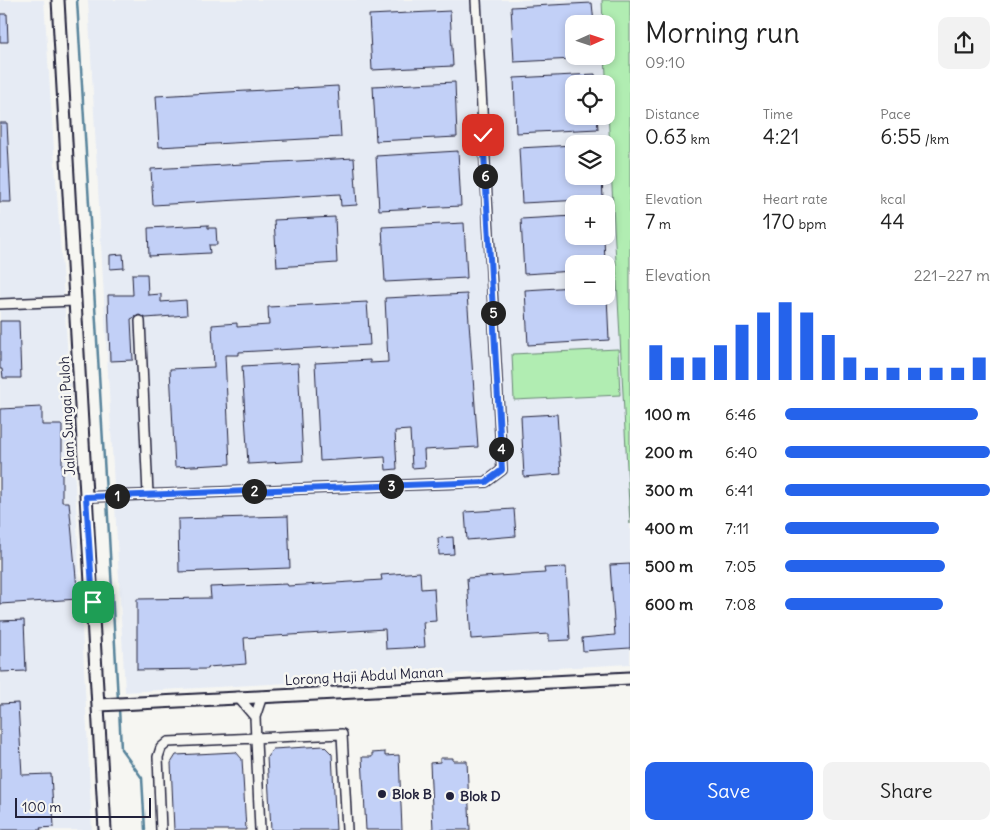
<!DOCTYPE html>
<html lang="en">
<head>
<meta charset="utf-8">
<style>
  :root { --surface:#fff; --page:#f2f2f2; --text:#222; --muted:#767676; --accent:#2563eb }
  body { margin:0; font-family:Delius,sans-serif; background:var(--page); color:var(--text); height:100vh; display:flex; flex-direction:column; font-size:19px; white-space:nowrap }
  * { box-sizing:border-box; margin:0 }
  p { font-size:16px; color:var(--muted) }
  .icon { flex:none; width:28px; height:28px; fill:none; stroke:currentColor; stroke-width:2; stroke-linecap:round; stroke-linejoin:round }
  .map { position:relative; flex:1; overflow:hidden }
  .side { display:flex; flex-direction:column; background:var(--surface); width:375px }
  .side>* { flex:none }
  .needle { width:32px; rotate:87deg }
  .buttons { position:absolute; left:565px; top:15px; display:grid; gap:10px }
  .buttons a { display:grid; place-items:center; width:50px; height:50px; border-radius:10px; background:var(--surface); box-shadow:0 2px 8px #0003; font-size:25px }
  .scale { position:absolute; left:15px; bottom:12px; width:136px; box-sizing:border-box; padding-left:5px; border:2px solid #22223b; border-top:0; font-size:14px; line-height:18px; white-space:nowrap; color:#22223b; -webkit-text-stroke:4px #f6f6f2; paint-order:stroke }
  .pin { position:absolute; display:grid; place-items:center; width:42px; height:42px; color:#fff; margin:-21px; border-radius:10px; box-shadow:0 2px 8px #0006 }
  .km { position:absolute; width:25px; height:25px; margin:-12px; border-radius:50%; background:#222; color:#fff; font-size:14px; line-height:25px; text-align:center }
  .round { display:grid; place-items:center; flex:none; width:52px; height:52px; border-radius:10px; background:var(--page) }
  .summary { display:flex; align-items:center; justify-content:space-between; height:85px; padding:0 15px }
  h1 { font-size:28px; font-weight:600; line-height:38px }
  .stats { display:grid; grid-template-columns:repeat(3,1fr); gap:8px; height:85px; padding:5px 15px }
  .stats div { display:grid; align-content:center }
  .stats b { font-size:21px; font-weight:600 }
  .stats small { font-size:14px; font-weight:400 }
  .stats p { font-size:14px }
  .chart { height:140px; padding:10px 15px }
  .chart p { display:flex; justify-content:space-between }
  .chart svg { width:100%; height:90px; margin-top:5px; stroke:var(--accent); stroke-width:6 }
  .cta { display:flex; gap:10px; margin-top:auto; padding:10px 15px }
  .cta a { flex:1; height:58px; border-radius:10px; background:var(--accent); color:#fff; font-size:20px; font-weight:600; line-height:58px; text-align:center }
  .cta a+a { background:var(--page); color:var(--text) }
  ul { padding:0 15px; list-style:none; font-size:16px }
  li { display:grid; grid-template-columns:80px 60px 1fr; align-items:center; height:38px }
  li i { height:12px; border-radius:6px; background:var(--accent) }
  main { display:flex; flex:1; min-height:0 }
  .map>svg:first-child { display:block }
  .built { fill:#e6ebf4; fill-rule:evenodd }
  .green { fill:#b1edb2; stroke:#6a8876 }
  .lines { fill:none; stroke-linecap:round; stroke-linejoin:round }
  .stream { stroke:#57839b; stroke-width:2.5 }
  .building { fill:#c2d0f7; stroke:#22223b }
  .minor-casing { stroke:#22223b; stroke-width:12 }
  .tertiary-casing { stroke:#22223b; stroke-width:15 }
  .minor { stroke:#f6f6f2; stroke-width:9 }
  .tertiary { stroke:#f6f6f2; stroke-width:11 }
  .route-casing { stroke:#fff; stroke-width:10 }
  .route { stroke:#2563eb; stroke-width:6 }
  .poi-dot { fill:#22223b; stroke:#f6f6f2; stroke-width:2 }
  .labels { text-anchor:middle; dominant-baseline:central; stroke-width:5; stroke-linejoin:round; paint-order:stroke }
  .street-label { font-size:14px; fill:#22223b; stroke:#f6f6f2 }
  .poi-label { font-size:14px; font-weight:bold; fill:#22223b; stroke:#f6f6f2; text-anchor:start }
</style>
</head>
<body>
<main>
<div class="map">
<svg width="630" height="830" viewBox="0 0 630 830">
  <rect width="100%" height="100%" fill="#f6f6f2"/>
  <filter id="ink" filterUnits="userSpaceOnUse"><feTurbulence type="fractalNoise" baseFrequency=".02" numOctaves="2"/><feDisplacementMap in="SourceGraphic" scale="10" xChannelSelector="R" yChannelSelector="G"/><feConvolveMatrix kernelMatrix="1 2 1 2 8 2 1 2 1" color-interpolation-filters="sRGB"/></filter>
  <g filter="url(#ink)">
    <path class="built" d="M0 0H44L71 403 92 830H0Z
      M88 0H630V664L125 692ZM574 24H606V56H574ZM574 84H606V116H574ZM574 144H606V176H574ZM574 204H606V236H574ZM574 264H606V296H574Z"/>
    <path class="green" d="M602 0H630V524L605 56 606 24H603Z
      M618 349 620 395 514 400 512 354Z"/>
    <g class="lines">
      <path class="stream" d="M77 0 106 493
        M107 499 118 700
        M119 708 121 749 142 778 145 830"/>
    </g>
    <path class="building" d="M592 3 594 24H574V59L514 62 511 7Z
      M450 11 453 66 372 70 369 15Z
      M0 14H7L8 42H0Z
      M595 74 596 84H574V116H597L598 129 516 133 514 78Z
      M455 82 457 137 376 141 373 86Z
      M338 86 341 137 159 147 156 96Z
      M0 123H7L11 202H0Z
      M574 145V176H602L603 199 522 203 519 148Z
      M458 151 461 206 379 210 376 156Z
      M354 158 357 205 341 206 340 194 153 205 151 169Z
      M574 216V236H604L605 264H574V271L524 274 521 219Z
      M335 217 337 263 277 267 274 220Z
      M464 223 467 278 385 282 382 227Z
      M208 225V228H216L217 245H209L210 253 149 256 148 228Z
      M123 254 124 268 110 269V255Z
      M132 274H147L148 295 161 294V302L186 300 187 315 146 318 139 315 131 319 133 360 110 361 108 295H133Z
      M574 287V296H607L609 340 528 345 525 290Z
      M467 294 478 447 424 450 425 467 412 468 410 430 395 431 397 469 386 470 385 457 320 461 315 363 370 360V363L388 362 385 298Z
      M367 302 370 345 239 352V355H225L230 464 175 467 170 369 214 367 212 325 237 323V327L269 325 268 307Z
      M0 321H19L21 378H3L2 369H0Z
      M298 363 303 461 248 464 242 366Z
      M42 407V425H62V502H69L78 599 0 604V409Z
      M557 414 561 474 524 477 521 416Z
      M514 509 516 536 467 540 465 512Z
      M288 516 290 568 179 572 178 519Z
      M453 537 454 554 439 555 438 538Z
      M630 564V648L583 651 582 638 615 635 610 565Z
      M566 567 570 640 549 641V634L471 639 467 578 545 573 544 568Z
      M420 572 421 589 434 588 436 621 423 622 425 647 386 649 385 629 244 638 246 664 208 667V669L137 670V599L211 598 210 587 287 584 288 586 382 580 381 575Z
      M24 620 26 671 0 672V621Z
      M18 703 22 775 51 774 54 827 40 828 41 830H0V704Z
      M324 746 332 754 336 830H271L267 757 273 749Z
      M236 752 242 759 246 830H174L171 763 176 755Z
      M385 752V756L399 755 402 830H366L362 757H372V753Z
      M440 758H453V761H467L470 830H433L430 763 440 762Z"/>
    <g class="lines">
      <g class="minor-casing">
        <path id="minor" d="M0 304 75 301
          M140 321 148 494
          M87 497 486 482 502 470 476 0
          M238 697 255 717
          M161 830 158 757 161 748 168 742 342 734 347 830
          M260 830 255 717 262 696"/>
      </g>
      <g class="tertiary-casing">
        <path id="tertiary" d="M58 0 105 830
          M99 705 630 678"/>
      </g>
      <use href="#minor" class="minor"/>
      <use href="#tertiary" class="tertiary"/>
    </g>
  </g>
  <g class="lines" filter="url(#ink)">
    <g class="route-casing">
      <path id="route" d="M93 602 86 497 486 482 502 470 483 135"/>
    </g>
    <use href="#route" class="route"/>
  </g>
  <g class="poi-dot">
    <circle cx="382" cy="794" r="5"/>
    <circle cx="450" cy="796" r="5"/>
  </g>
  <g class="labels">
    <g class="street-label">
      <text transform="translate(67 416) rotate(-93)">Jalan Sungai Puloh</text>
      <text transform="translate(364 676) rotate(-3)">Lorong Haji Abdul Manan</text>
    </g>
    <g class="poi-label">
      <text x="392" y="794">Blok B</text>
      <text x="460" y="796">Blok D</text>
    </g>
  </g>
</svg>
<div class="buttons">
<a><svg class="needle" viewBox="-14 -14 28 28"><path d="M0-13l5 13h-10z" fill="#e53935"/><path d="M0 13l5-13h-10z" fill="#767676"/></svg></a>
<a><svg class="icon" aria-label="locate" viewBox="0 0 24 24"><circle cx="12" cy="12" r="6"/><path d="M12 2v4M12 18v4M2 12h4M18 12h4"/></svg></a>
<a><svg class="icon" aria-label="layers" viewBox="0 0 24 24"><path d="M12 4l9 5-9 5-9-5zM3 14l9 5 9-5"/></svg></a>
<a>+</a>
<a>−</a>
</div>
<div class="scale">100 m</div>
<div class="pin" style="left:93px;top:602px;background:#1e9e55"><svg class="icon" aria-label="arrive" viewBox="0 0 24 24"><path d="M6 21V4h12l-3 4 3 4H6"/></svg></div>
<div class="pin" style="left:483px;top:135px;background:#d93025"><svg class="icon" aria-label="check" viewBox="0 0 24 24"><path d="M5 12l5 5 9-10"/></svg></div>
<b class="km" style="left:117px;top:496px">1</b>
<b class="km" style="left:254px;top:491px">2</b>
<b class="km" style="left:391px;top:486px">3</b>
<b class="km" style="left:501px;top:449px">4</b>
<b class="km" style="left:493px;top:313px">5</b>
<b class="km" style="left:485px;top:176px">6</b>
</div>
<section class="side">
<div class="summary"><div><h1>Morning run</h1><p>09:10</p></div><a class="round"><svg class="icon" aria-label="share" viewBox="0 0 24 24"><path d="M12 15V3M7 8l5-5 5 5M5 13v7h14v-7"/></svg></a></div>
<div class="stats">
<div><p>Distance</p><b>0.63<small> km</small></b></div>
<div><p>Time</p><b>4:21</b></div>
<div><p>Pace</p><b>6:55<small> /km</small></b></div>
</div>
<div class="stats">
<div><p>Elevation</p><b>7<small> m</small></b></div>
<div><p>Heart rate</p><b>170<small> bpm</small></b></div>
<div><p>kcal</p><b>44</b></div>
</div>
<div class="chart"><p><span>Elevation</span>221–227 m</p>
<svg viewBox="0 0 160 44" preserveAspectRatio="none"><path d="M5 44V27M15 44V33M25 44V33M35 44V27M45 44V17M55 44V11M65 44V6M75 44V11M85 44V22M95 44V33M105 44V38M115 44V38M125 44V38M135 44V38M145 44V38M155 44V33"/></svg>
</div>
<ul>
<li><b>100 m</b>6:46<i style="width:94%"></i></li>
<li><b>200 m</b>6:40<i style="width:100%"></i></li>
<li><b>300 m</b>6:41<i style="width:100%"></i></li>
<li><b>400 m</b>7:11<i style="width:75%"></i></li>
<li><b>500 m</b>7:05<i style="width:78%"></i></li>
<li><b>600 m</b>7:08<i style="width:77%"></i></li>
</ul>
<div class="cta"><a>Save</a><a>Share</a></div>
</section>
</main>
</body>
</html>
